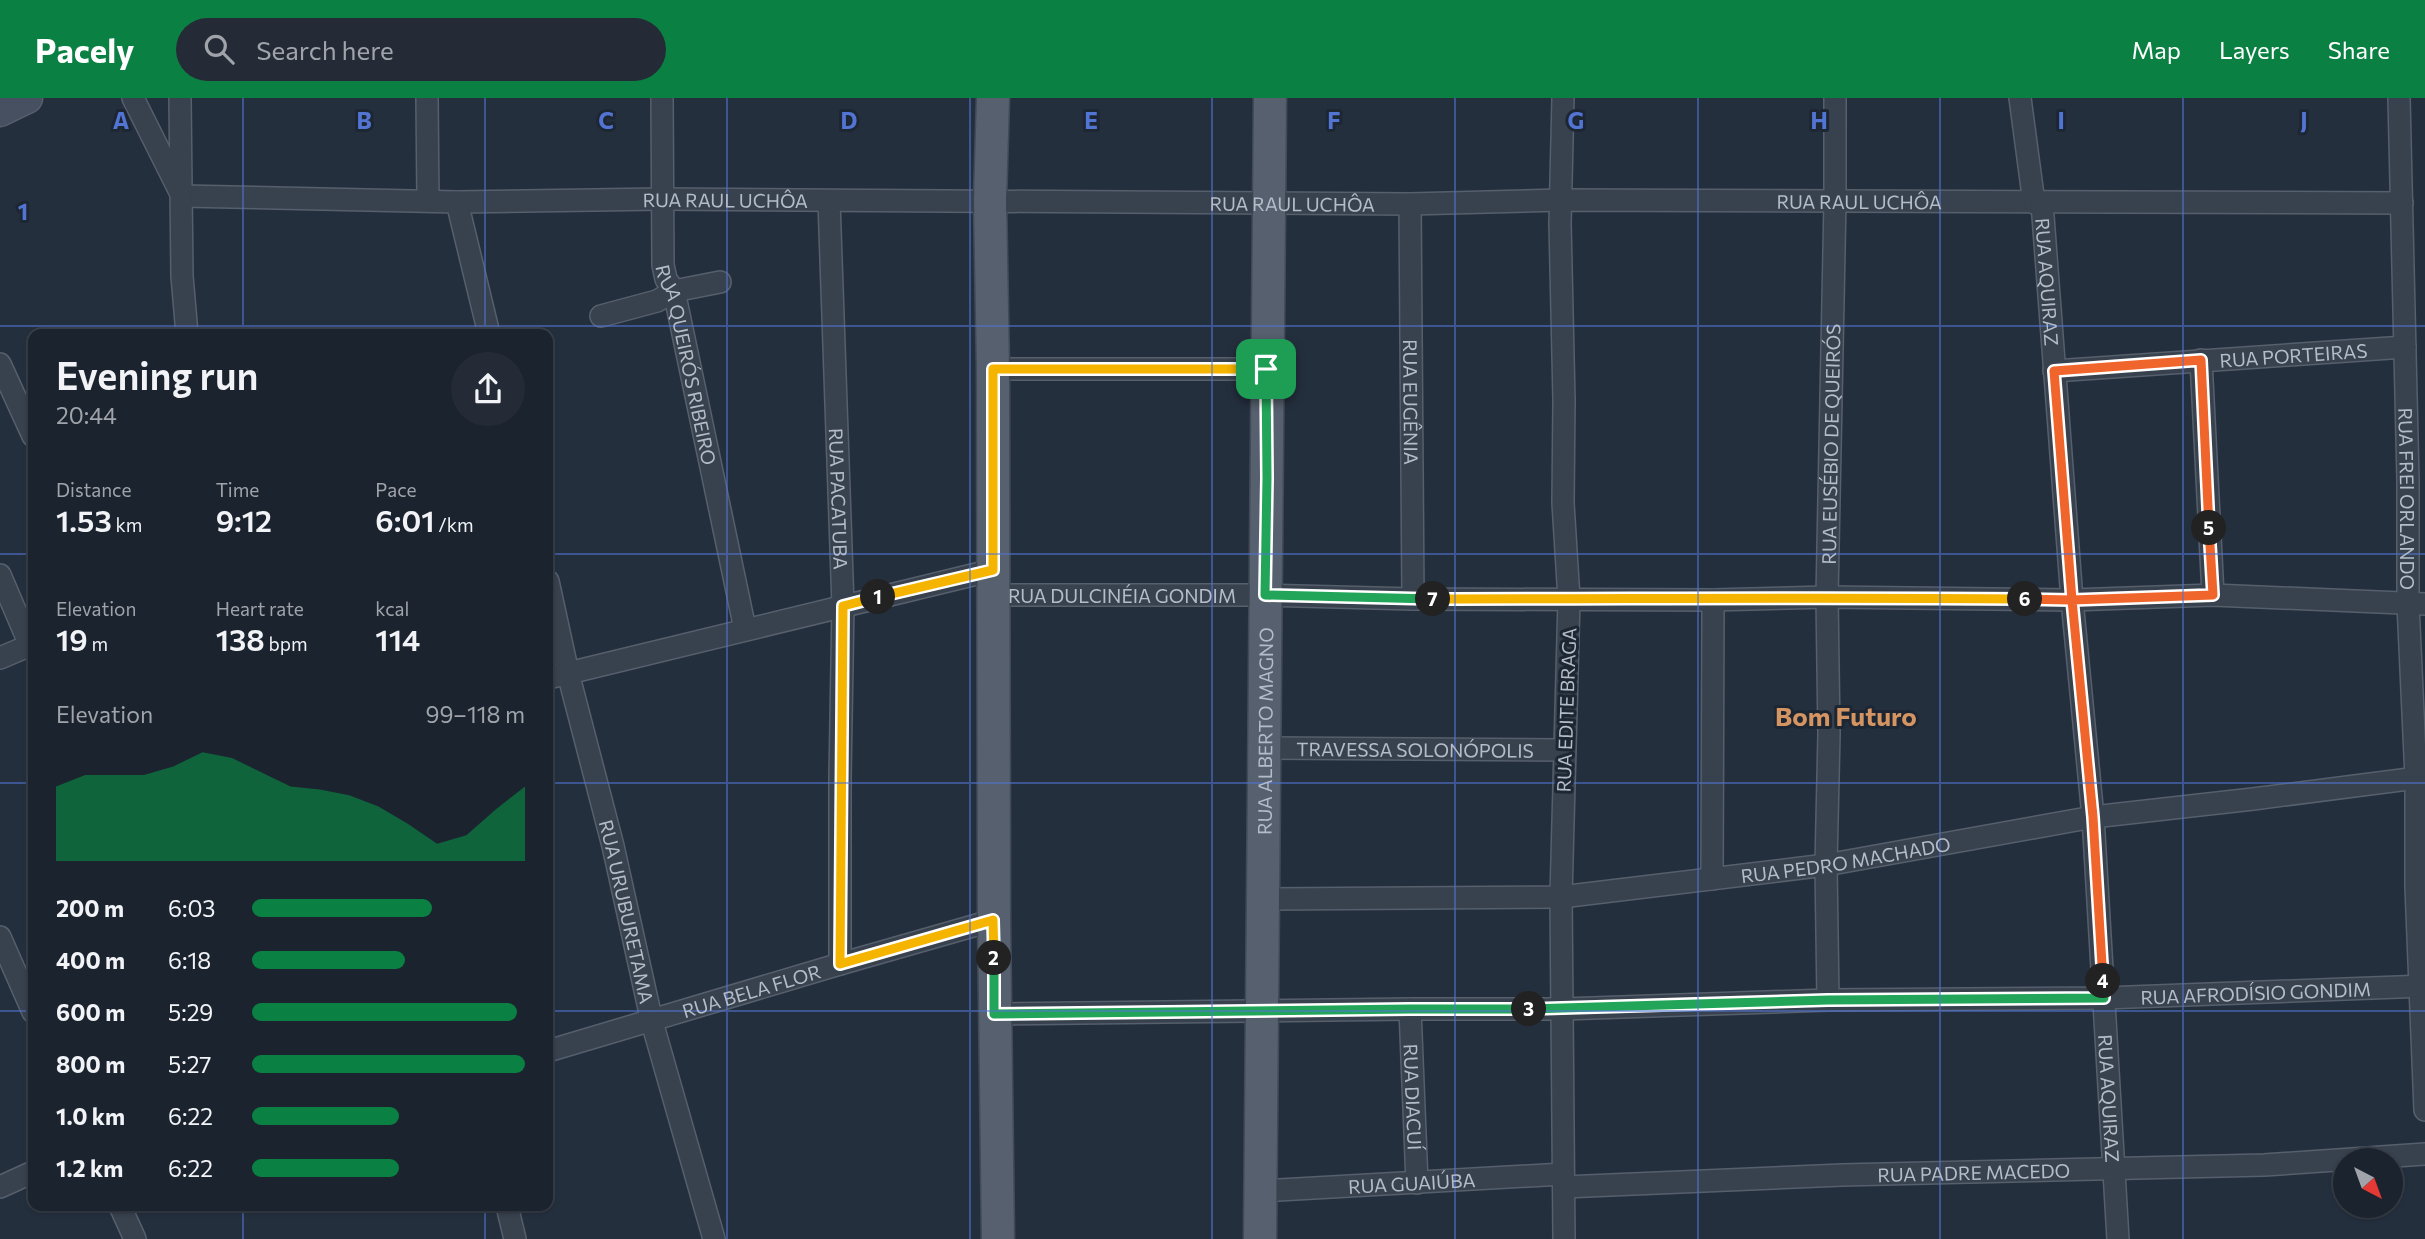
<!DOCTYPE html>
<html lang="en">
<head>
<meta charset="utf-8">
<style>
  :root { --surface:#1b232e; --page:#242b36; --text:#f1f3f6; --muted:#a0a4aa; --line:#39404a; --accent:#0b8043 }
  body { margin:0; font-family:Commissioner,sans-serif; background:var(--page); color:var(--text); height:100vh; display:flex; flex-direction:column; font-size:26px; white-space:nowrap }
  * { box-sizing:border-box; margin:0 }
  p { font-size:23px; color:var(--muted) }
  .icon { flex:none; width:38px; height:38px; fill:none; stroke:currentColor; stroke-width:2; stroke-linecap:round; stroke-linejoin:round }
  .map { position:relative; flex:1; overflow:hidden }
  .sheet { position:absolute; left:28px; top:231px; width:525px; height:882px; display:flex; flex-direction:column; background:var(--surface); border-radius:14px; box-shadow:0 2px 5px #0004,0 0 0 2px var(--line) }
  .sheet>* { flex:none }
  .needle { width:46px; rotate:139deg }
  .tools { position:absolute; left:2333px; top:1050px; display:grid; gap:14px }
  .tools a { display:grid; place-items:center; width:70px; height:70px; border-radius:50%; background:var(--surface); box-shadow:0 2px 5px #0004,0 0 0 2px var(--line); font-size:35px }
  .pin { position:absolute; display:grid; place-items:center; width:60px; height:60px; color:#fff; margin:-30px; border-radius:14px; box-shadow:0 4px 10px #0006 }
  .km { position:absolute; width:35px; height:35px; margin:-18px; border-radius:50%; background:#222; color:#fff; font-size:19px; line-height:35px; text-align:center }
  .round { display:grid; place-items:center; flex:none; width:74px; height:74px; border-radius:37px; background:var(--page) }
  .summary { display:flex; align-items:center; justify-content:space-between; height:119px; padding:0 28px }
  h1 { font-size:38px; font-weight:600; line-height:52px }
  .stats { display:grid; grid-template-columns:repeat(3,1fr); gap:10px; height:119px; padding:7px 28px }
  .stats div { display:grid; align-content:center }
  .stats b { font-size:30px; font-weight:600 }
  .stats small { font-size:19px; font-weight:400 }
  .stats p { font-size:19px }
  .chart { height:196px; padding:14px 28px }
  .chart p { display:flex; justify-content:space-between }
  .chart svg { width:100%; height:126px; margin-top:7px; fill:var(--accent); opacity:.7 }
  ul { padding:0 28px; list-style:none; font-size:23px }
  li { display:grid; grid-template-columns:112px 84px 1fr; align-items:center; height:52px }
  li i { height:18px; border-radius:9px; background:var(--accent) }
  header { display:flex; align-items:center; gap:42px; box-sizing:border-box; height:98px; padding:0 35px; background:var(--accent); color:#fff }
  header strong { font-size:33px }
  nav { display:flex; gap:38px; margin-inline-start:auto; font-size:24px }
  .search { width:490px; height:63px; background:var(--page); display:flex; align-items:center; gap:18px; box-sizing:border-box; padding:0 24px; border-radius:38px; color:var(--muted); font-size:26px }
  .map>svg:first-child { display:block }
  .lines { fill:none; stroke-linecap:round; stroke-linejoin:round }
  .street-casing { stroke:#565f6c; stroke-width:24 }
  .secondary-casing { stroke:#565f6c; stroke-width:33 }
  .primary-casing { stroke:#414a57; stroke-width:35 }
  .street { stroke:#38414e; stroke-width:21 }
  .secondary { stroke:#465061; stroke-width:30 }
  .primary { stroke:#56606e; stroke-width:32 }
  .split-1-casing { stroke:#fff; stroke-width:14 }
  .split-2-casing { stroke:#fff; stroke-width:14 }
  .split-3-casing { stroke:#fff; stroke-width:14 }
  .split-4-casing { stroke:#fff; stroke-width:14 }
  .split-5-casing { stroke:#fff; stroke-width:14 }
  .split-6-casing { stroke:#fff; stroke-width:14 }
  .split-7-casing { stroke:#fff; stroke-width:14 }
  .split-8-casing { stroke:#fff; stroke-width:14 }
  .split-1 { stroke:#f5b400; stroke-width:9 }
  .split-2 { stroke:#f5b400; stroke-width:9 }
  .split-3 { stroke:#22a559; stroke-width:9 }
  .split-4 { stroke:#22a559; stroke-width:9 }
  .split-5 { stroke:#f0652b; stroke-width:9 }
  .split-6 { stroke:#f0652b; stroke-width:9 }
  .split-7 { stroke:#f5b400; stroke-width:9 }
  .split-8 { stroke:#22a559; stroke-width:9 }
  .grid { fill:none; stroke:#5274d3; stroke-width:2; stroke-opacity:0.55 }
  .labels { text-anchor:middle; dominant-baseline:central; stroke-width:6; stroke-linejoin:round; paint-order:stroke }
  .street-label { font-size:19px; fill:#b4bcc9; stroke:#1d2633 }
  .district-label { font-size:26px; font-weight:bold; fill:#d59563; stroke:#1d2633 }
  .grid-label { font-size:23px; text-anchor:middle; font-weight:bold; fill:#5274d3; stroke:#1d2633; stroke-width:6; stroke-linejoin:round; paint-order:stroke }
</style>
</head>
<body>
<header>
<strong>Pacely</strong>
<div class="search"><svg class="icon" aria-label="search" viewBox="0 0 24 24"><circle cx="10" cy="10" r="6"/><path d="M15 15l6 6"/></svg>Search here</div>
<nav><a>Map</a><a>Layers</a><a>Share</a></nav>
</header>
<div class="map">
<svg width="2425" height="1141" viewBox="0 0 2425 1141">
  <rect width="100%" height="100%" fill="#242f3e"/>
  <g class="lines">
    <g class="street-casing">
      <g id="street">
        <path id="s1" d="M133 0 182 98 457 104 661 101 1410 106 1561 102 2402 105"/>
        <path d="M180 0 182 178 187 236"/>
        <path d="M427 0 428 102"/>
        <path id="s2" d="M662 0 663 167 666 181 674 193 745 531"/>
        <path d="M1563 0 1560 125 1564 302 1563 405 1569 501 1561 799 1564 1141"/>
        <path d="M2020 0 2034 105"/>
        <path id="s3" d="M2399 0 2408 382V506L2416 680V789L2425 1012"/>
        <path id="s4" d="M829 103 843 508 840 679V866"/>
        <path d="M457 104 489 236"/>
        <path id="s5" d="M2042 105 2072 502 2093 719 2118 1141"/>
        <path id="s6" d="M1410 106 1413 501"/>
        <path d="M601 218 657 203 674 193 720 184"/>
        <path d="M2201 262 2213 497"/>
        <path d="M0 266 33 338"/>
        <path d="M993 271H1266"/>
        <path id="s7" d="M2054 273 2405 249"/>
        <path d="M0 477 30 547"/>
        <path id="s8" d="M548 483 568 575 613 748 652 924 714 1141"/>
        <path id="s9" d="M994 497H1264L1413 501 1713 502 1827 499 2072 502 2213 497 2425 506"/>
        <path d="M0 560 33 546"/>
        <path d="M548 580 993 472"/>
        <path id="s10" d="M1265 650 1564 652"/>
        <path d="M1712 781 1713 502"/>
        <path id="s11" d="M1262 801 1561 799 1826 767 2093 719 2253 701 2425 679"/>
        <path d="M0 839 33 914"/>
        <path id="s12" d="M1828 902 1826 767 1829 636 1827 499 1835 103V0"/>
        <path id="s13" d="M1410 911 1417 1085"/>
        <path id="s14" d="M994 916 1410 911H1563L1828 902 2104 900 2425 888"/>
        <path id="s15" d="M548 953 840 866 994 822"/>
        <path d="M0 1089 33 1074"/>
        <path id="s16" d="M1564 1089 1842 1077 2264 1067 2425 1056"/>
        <path id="s17" d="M1260 1093 1563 1076"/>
        <path d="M120 1108 135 1141"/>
        <path d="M507 1108 515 1141"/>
      </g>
    </g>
    <g class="secondary-casing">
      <path id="secondary" d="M0 13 27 0"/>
    </g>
    <g class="primary-casing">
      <g id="primary">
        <path d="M993 0 990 102 993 271 994 822 998 1141"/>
        <path id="s18" d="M1260 1141 1270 0"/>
      </g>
    </g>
    <use href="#street" class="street"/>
    <use href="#secondary" class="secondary"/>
    <use href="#primary" class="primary"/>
  </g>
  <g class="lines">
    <g class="split-1-casing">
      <path id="split-1" d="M878 499 993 472V271H1266"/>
    </g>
    <g class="split-2-casing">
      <path id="split-2" d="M878 499 843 508 840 866 993 822 994 860"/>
    </g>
    <g class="split-3-casing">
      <path id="split-3" d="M994 860V916L1410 911H1529"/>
    </g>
    <g class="split-4-casing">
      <path id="split-4" d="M1529 911 1828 902 2104 900 2103 883"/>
    </g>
    <g class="split-5-casing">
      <path id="split-5" d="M2103 883 2093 719 2072 502 2213 497 2209 430"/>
    </g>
    <g class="split-6-casing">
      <path id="split-6" d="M2025 501 2072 502 2054 273 2201 262 2209 430"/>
    </g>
    <g class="split-7-casing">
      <path id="split-7" d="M1433 501C1630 501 1828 499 2025 501"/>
    </g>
    <g class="split-8-casing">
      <path id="split-8" d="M1266 271 1267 380 1265 497 1433 501"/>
    </g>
    <use href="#split-1" class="split-1"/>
    <use href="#split-2" class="split-2"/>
    <use href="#split-3" class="split-3"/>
    <use href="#split-4" class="split-4"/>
    <use href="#split-5" class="split-5"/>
    <use href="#split-6" class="split-6"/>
    <use href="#split-7" class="split-7"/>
    <use href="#split-8" class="split-8"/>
  </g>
  <path class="grid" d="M243 0V236M485 0V236M727 0V1141M970 0V1141M1212 0V1141M1455 0V1141M1698 0V1141M1940 0V1141M2183 0V1141M0 228H2425M0 456H33M548 456H2425M0 685H33M548 685H2425M0 913H33M548 913H2425M243 1108V1141M485 1108V1141"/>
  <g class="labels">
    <g class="street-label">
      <text stroke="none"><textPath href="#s1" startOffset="653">RUA RAUL UCHÔA</textPath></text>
      <text stroke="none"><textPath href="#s1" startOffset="1787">RUA RAUL UCHÔA</textPath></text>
      <text stroke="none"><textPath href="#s1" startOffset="1220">RUA RAUL UCHÔA</textPath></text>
      <text stroke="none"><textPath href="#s5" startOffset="79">RUA AQUIRAZ</textPath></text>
      <text stroke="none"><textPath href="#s7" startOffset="240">RUA PORTEIRAS</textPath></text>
      <text stroke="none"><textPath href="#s2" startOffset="270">RUA QUEIRÓS RIBEIRO</textPath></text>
      <text stroke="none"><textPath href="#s6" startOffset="198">RUA EUGÊNIA</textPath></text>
      <text stroke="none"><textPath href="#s12" startOffset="556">RUA EUSÉBIO DE QUEIRÓS</textPath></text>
      <text stroke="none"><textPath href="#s4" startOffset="298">RUA PACATUBA</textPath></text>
      <text stroke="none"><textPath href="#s3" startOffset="401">RUA FREI ORLANDO</textPath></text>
      <text stroke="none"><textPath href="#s9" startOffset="128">RUA DULCINÉIA GONDIM</textPath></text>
      <text transform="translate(1566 612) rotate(-88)">RUA EDITE BRAGA</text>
      <text stroke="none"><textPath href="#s18" startOffset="508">RUA ALBERTO MAGNO</textPath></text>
      <text stroke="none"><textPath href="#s10" startOffset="150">TRAVESSA SOLONÓPOLIS</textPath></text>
      <text stroke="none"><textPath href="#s11" startOffset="586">RUA PEDRO MACHADO</textPath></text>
      <text stroke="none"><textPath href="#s8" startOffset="340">RUA URUBURETAMA</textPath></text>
      <text stroke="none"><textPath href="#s15" startOffset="212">RUA BELA FLOR</textPath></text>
      <text stroke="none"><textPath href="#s14" startOffset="1262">RUA AFRODÍSIO GONDIM</textPath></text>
      <text stroke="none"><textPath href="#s13" startOffset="88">RUA DIACUÍ</textPath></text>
      <text stroke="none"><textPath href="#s5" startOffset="898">RUA AQUIRAZ</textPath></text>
      <text stroke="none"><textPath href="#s16" startOffset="410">RUA PADRE MACEDO</textPath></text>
      <text stroke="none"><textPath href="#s17" startOffset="152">RUA GUAIÚBA</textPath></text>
    </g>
    <g class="district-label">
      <text x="1846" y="617">Bom Futuro</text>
    </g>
  </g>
  <g class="grid-label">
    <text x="121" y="31">A</text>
    <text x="364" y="31">B</text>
    <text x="606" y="31">C</text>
    <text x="849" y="31">D</text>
    <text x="1091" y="31">E</text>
    <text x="1334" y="31">F</text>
    <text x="1576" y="31">G</text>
    <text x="1819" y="31">H</text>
    <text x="2061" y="31">I</text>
    <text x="2304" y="31">J</text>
    <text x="23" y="122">1</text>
  </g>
</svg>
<div class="tools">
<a><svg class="needle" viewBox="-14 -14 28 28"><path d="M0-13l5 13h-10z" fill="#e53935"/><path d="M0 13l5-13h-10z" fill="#a0a4aa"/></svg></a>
</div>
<div class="pin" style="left:1266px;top:271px;background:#1e9e55"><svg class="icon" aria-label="arrive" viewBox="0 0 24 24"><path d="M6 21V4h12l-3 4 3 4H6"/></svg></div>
<b class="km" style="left:878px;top:499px">1</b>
<b class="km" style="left:994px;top:860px">2</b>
<b class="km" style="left:1529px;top:911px">3</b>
<b class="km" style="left:2103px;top:883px">4</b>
<b class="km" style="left:2209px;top:430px">5</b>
<b class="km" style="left:2025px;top:501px">6</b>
<b class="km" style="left:1433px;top:501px">7</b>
<section class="sheet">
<div class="summary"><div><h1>Evening run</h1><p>20:44</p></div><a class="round"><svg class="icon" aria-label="share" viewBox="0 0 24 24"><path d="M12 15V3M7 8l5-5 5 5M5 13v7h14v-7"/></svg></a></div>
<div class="stats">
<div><p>Distance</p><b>1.53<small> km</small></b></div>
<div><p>Time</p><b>9:12</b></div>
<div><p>Pace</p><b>6:01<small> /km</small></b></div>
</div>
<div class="stats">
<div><p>Elevation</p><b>19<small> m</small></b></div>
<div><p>Heart rate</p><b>138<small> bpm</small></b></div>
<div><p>kcal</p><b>114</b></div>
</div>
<div class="chart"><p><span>Elevation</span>99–118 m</p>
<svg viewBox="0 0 160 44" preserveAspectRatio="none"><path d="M0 44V18L10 14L20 14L30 14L40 11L50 6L60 8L70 13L80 18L90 19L100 21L110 25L120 31L130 38L140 35L150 26L160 18V44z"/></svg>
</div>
<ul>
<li><b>200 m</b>6:03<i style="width:66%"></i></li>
<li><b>400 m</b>6:18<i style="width:56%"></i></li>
<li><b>600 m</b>5:29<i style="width:97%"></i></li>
<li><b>800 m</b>5:27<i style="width:100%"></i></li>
<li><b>1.0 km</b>6:22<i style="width:54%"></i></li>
<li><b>1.2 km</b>6:22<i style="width:54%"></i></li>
</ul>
</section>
</div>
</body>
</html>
